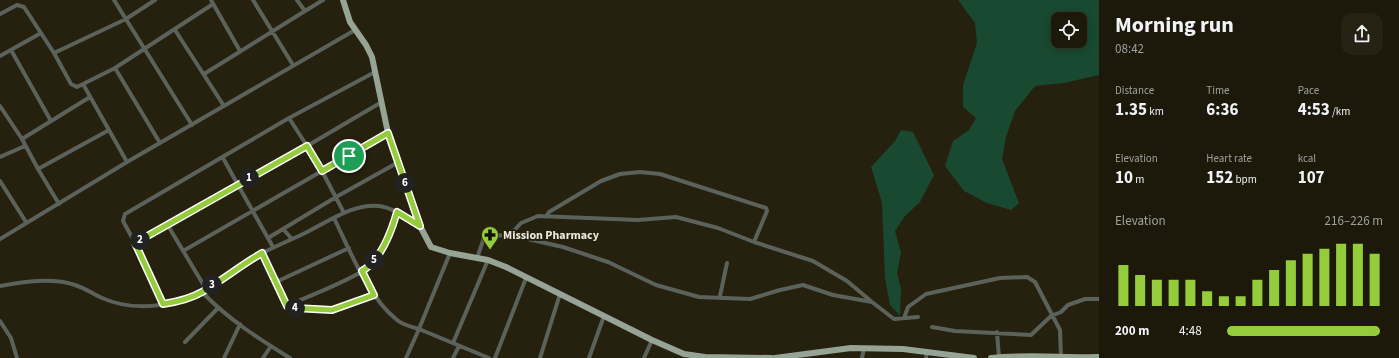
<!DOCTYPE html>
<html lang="en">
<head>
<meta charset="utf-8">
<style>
  :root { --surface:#1c180a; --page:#252113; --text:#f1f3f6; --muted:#a0a09c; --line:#3a372b; --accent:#94cc3c }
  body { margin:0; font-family:"Source Sans 3",sans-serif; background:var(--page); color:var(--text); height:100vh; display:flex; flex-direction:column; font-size:15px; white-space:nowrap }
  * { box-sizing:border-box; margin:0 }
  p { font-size:13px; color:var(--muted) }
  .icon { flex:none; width:22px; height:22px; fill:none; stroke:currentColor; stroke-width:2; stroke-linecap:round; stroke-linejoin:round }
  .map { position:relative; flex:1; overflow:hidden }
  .panel { display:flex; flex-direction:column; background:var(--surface); width:300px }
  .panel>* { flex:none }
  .controls { position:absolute; left:1051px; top:12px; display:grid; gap:8px }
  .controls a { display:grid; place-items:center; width:36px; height:36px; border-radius:8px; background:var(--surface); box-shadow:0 2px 10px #0003,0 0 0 1px var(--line); font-size:20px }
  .pin { position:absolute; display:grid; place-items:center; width:34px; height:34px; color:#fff; margin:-17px; border:2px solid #fff; border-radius:50%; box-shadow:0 1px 4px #0007 }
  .km { position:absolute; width:20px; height:20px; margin:-10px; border-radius:50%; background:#222; color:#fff; font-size:11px; line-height:20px; text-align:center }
  .round { display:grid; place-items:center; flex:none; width:42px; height:42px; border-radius:12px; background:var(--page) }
  .head { display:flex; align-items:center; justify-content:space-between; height:68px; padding:0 16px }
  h1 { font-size:22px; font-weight:700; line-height:30px }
  .figures { display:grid; grid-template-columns:repeat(3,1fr); gap:6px; height:68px; padding:4px 16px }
  .figures div { display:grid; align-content:center }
  .figures b { font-size:17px; font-weight:700 }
  .figures small { font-size:11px; font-weight:400 }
  .figures p { font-size:11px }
  .chart { height:112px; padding:8px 16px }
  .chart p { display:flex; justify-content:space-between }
  .chart svg { width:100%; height:72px; margin-top:4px; stroke:var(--accent); stroke-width:6 }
  ul { padding:0 16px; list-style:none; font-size:13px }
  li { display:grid; grid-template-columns:64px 48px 1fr; align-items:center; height:30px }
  li i { height:10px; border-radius:5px; background:var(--accent) }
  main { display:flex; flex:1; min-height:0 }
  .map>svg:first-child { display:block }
  .green { fill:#194930; fill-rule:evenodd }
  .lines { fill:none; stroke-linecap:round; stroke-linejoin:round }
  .minor { stroke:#5b625b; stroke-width:4 }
  .primary { stroke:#96a496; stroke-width:6 }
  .route-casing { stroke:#fff; stroke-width:8 }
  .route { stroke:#94cc3c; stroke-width:5 }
  .labels { text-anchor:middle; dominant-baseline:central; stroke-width:4; stroke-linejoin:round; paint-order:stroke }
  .poi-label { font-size:12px; font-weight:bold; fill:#ece8dd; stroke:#26200e; text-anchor:start }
</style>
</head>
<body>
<main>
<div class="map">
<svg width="1099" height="358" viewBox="0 0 1099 358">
  <rect width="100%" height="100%" fill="#26200e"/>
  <path class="green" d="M958 0H1099V75L1064 83 1035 86 1015 111 1006 137 1002 159 1019 203 1011 210 987 203 964 191 945 166 953 141 969 130 976 118 963 107V85L977 43 975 23ZM1058 19H1080V41H1058Z
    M901 130 913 132 934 175 920 202 905 216 895 231 901 253 897 273 901 289 900 316 890 305 885 278 882 203 871 167 895 141Z"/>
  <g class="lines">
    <path class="minor" d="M114 0 192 125
      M211 0 240 51
      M253 0 293 65
      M297 0 305 11 323 0
      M0 14 17 5 24 7 54 53 71 84 77 87 115 68 213 4
      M175 30 224 106
      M11 50 51 121
      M54 53 126 19 155 0
      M0 56 41 33
      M115 68 160 143
      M204 74 305 11
      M83 84 127 162
      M0 106 22 139 38 169 109 130
      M289 118 307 146 380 103
      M22 139 90 97
      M0 157 25 146
      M38 169 59 204
      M0 181 26 222
      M546 217 549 212 601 181 620 174 640 172 660 174 766 208 767 211 754 242
      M334 218C350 251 368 297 397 320 403 325 412 327 419 329L450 253
      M283 229 292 239
      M510 235 521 223 538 216 638 220 676 217 718 228 754 242 813 261 847 281 872 302
      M268 238 336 197 397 163
      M0 239 127 162 355 30
      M135 243 167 224
      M273 247 238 185 307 146 322 171 344 213
      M183 251 388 133
      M262 253 276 282 349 248
      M477 258 484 238 488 236 510 235 563 247 608 262 656 285 699 297 750 299 780 290 803 285 833 295 872 302 894 319 918 317
      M276 282 287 306C321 316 343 306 374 295
      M0 286C23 282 52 277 75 285 85 288 93 294 102 298 127 309 156 308 182 300 204 294 220 279 239 266 259 253 282 244 303 234 326 223 353 203 379 206 394 208 408 219 420 226
      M206 289 167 224 238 185 223 158
      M202 292C228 319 259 339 290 358
      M720 296 727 263
      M163 304 135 243 123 221 125 214 289 118 375 72
      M287 306C304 298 361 276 371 265 384 250 391 231 397 212
      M904 318 908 307 926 294 1000 278 1027 277 1035 282 1060 330 1061 357
      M0 321 11 338 17 358
      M932 327 955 331 1031 335 1051 316 1061 312 1068 305 1085 299H1099
      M997 332 999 358
      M185 342 218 308
      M453 343 488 260
      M224 358 240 324
      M263 358 271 346
      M406 358 419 329 489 358
      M453 358 459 346
      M495 358 526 278
      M540 358 560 294
      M589 358 604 316
      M644 358 652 340
      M862 358 864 348
      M926 358 927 351"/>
    <path class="primary" d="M343 0 350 22 366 45 372 57 388 133 420 226 431 247 450 253 488 260 506 267 652 340 684 354 705 357 772 358
      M775 358 851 348 903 349 974 358
      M991 358C1028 354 1063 358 1099 357"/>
  </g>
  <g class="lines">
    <g class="route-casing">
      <path id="route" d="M388 133 420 226 397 212C391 233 381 260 362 271L374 295 332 310 295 308 287 306 262 253C241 265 223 280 202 292 190 299 176 302 163 304L135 243 307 146 322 171Z"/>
    </g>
    <use href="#route" class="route"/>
  </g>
  <defs>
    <g id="pharmacy-pin" transform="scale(0.9)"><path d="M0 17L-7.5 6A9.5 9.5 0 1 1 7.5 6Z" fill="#94cc3c" stroke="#26200e"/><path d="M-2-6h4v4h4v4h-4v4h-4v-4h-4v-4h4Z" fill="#111"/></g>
  </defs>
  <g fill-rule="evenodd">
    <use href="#pharmacy-pin" x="490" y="235"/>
  </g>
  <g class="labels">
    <g class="poi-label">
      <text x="503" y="235">Mission Pharmacy</text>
    </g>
  </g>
</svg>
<div class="controls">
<a><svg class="icon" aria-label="locate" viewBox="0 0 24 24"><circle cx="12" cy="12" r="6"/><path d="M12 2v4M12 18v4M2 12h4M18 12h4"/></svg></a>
</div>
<div class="pin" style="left:349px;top:156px;background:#1e9e55"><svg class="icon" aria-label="arrive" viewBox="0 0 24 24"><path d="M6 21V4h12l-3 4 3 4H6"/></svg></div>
<b class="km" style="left:249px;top:178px">1</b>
<b class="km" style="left:140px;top:240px">2</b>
<b class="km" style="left:212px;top:285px">3</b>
<b class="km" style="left:295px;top:308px">4</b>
<b class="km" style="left:374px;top:260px">5</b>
<b class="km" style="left:405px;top:183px">6</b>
</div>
<section class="panel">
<div class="head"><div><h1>Morning run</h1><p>08:42</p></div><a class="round"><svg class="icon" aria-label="share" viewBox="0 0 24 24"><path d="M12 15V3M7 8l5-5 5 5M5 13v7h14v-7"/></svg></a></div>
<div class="figures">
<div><p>Distance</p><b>1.35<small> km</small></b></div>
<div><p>Time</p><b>6:36</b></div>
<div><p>Pace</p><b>4:53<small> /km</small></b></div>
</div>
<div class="figures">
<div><p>Elevation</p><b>10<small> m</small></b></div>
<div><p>Heart rate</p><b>152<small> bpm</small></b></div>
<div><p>kcal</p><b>107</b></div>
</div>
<div class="chart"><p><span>Elevation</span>216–226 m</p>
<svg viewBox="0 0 160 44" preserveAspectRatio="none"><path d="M5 44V19M15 44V25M25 44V28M35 44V28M45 44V28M55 44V35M65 44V38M75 44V38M85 44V28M95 44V22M105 44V16M115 44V12M125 44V9M135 44V6M145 44V6M155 44V12"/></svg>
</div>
<ul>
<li><b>200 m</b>4:48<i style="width:98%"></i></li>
</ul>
</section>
</main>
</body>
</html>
